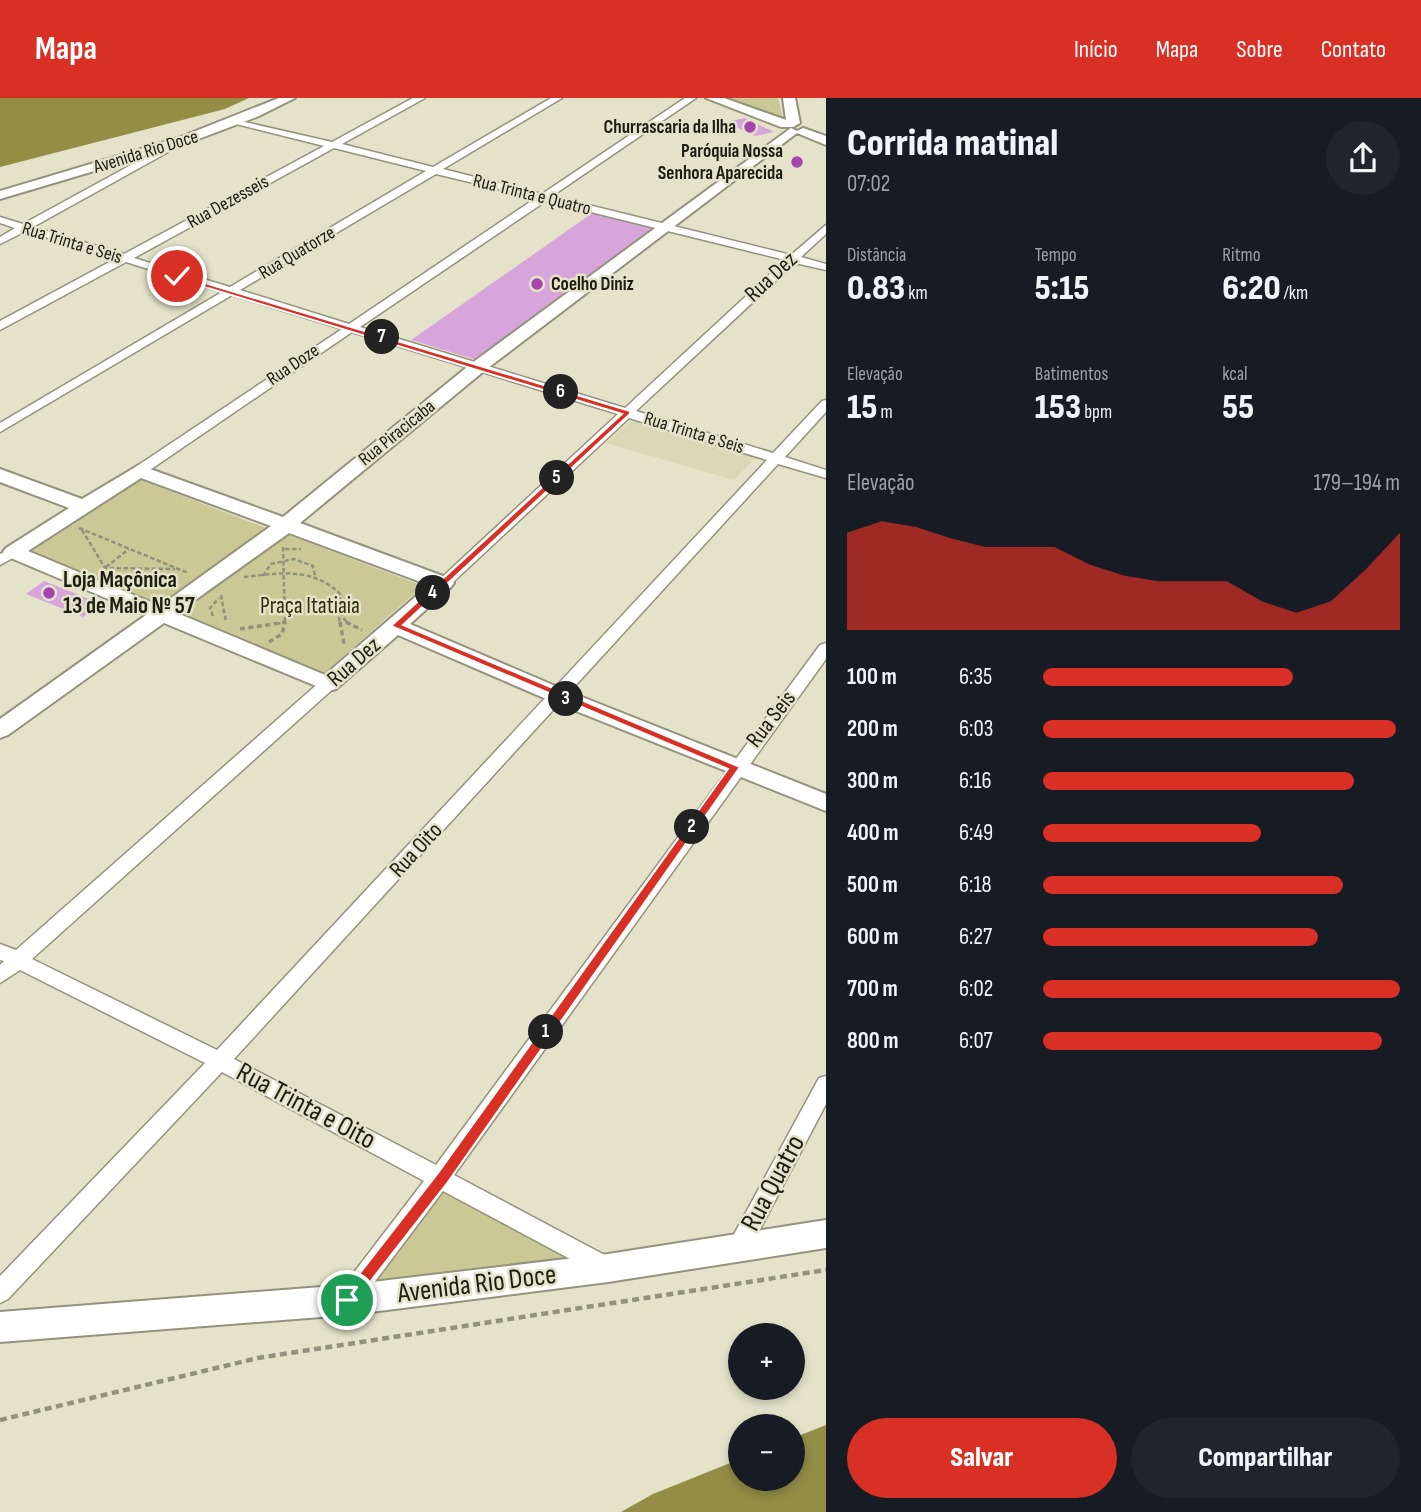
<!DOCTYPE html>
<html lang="pt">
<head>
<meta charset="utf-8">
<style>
  :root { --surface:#171b24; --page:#20242c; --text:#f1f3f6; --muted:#9ea1a6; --accent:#d93025 }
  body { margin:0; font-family:"Sofia Sans Condensed",sans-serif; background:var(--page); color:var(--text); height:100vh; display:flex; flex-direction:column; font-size:26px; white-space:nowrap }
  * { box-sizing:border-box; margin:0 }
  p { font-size:23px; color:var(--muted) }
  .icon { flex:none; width:38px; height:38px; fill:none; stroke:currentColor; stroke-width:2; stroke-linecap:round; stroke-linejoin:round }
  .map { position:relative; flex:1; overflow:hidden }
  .sheet { display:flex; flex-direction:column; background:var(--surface); width:595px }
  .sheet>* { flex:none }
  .buttons { position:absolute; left:728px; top:1225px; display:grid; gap:14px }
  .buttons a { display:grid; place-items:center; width:77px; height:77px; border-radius:50%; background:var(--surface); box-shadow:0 4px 10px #0003; font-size:35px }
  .pin { position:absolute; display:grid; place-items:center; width:60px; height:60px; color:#fff; margin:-30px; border:4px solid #fff; border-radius:50%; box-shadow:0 2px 7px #0007 }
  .km { position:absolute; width:35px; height:35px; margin:-18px; border-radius:50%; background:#222; color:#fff; font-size:19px; line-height:35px; text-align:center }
  .round { display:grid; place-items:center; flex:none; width:74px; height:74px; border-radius:37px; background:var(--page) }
  .overview { display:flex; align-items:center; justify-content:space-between; height:119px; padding:0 21px }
  h1 { font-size:38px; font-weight:800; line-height:52px }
  .stats { display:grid; grid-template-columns:repeat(3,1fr); gap:10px; height:119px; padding:7px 21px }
  .stats div { display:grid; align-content:center }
  .stats b { font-size:35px; font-weight:800 }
  .stats small { font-size:19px; font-weight:400 }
  .stats p { font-size:19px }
  .chart { height:196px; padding:14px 21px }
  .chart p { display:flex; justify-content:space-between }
  .chart svg { width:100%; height:126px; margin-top:7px; fill:var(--accent); opacity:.7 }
  .cta { display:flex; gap:14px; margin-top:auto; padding:14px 21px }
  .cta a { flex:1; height:80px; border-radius:42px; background:var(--accent); color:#fff; font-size:28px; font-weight:800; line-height:80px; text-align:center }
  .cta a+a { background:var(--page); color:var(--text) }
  ul { padding:0 21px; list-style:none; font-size:23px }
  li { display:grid; grid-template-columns:112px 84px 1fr; align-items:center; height:52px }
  li i { height:18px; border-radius:9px; background:var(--accent) }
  header { display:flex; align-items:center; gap:42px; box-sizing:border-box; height:98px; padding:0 35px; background:var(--accent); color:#fff }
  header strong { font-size:33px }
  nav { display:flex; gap:38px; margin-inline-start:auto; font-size:24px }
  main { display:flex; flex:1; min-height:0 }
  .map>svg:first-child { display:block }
  .built { fill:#dad8b8 }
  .green { fill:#cbc895 }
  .water { fill:#938d46 }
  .building { fill:#d7a5db }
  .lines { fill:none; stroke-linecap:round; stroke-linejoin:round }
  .street-casing { stroke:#94927b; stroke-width:3 }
  .secondary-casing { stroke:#94927b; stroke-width:4 }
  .path-far2 { stroke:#91917e; stroke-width:2.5; stroke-dasharray:4.5 2.5; stroke-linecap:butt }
  .path-far1 { stroke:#91917e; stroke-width:3.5; stroke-dasharray:5 3.5; stroke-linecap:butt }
  .path { stroke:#91917e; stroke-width:4.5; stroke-dasharray:7 4.5; stroke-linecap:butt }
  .street { fill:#fff; fill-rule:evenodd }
  .secondary { fill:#fff; fill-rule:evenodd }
  .route { fill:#d93025; stroke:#fff; stroke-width:2 }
  .poi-dot { fill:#a345ad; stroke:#e4e3ca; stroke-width:2.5 }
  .labels { text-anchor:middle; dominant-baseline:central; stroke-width:5; stroke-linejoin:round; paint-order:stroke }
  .far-poi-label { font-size:19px; font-weight:bold; fill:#1d1d14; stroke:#e4e3ca; text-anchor:end }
  .far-street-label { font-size:19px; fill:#1d1d14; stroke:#e4e3ca }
  .street-label { font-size:23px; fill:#1d1d14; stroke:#e4e3ca }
  .poi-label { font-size:23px; font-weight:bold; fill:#1d1d14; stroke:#e4e3ca; text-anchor:start }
  .park-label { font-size:23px; fill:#2f2c0c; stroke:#e4e3ca }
  .near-street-label { font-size:28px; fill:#1d1d14; stroke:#e4e3ca }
</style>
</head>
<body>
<header>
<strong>Mapa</strong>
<nav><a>Início</a><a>Mapa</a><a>Sobre</a><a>Contato</a></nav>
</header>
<main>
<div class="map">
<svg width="826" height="1414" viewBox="0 0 826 1414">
  <rect width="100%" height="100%" fill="#e4e3ca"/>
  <path class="built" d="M637 323 756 359 734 382 606 345 630 324Z"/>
  <path class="green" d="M725 0H778L783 20 777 21Z
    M140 382 266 430 160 510 29 455Z
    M284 435 423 488 322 577 177 516Z
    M443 1080 608 1170 347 1202Z"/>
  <path class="water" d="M0 0H249L225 11 0 69Z
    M826 1327V1414H621L653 1396 740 1361V1381H793V1340Z"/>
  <path class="building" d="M745 20 774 34 755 38 726 24Z
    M594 114 657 130 480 263 411 242Z
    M44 483 72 494 101 506 83 519 26 496Z"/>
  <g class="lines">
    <g class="street-casing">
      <path id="street" d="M413 0H425L342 46 433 69 551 0H562L443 71 542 96 685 0H696L552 98 791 157 826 127V136L801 159 826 166V172L795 165 636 313 773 355 822 303 826 302V314L785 359 826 372V380L778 366 234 961 436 1067 820 547 826 545V561L454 1077 616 1163 620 1170 616 1177 608 1180 600 1177 443 1093 355 1210 347 1213 339 1210 335 1202 339 1194 424 1083 222 974 8 1201 0 1205V1178L205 965 20 872 0 885V867L4 863 0 862V846L16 852 322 582H334L336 586 334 590 32 861 217 952 767 362 629 320 449 488H439V482L618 316 352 234 144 376H134V370L342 231 232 197 0 334V325L222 194 126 164 0 232V223L115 161 26 133 0 146V139L15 130 0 125V119L23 126 173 44H179V48L33 129 124 156 324 48 236 26V22L332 44ZM334 50 426 73 230 189 134 160ZM436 76 536 100 349 226 240 192ZM546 103 785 162 625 310 360 229Z
        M13 450 18 451V457L0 467V456Z
        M826 978V1006L748 1154 740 1157 732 1154 729 1147 732 1140 819 980Z"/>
    </g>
    <g class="secondary-casing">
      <path id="secondary" d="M279 0H295L259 18 188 45 0 101V93L178 40Z
        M706 0H724L786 22 783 0H795L800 25 793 29H781Z
        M791 30 797 33 803 30 826 38V47L797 35 484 273 300 425 451 481 454 485 451 489 410 526 567 593 826 696V713L551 603 398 537 336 591 328 593 164 525 8 637 0 640V621L146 517 6 458 3 454 6 450 69 410 0 384V371L82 401 139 367 283 419 472 265ZM141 380 271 428 160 508 28 453ZM289 435 429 487 325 577 177 515Z
        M826 1122V1150L608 1184 347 1217 0 1244V1214L347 1187 608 1156Z"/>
    </g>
    <path class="path-far2" d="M79 430 188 475
      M82 432 105 470 175 471
      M283 449 285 526
      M285 451H301
      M106 469 129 451
      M263 478 271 466 294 461 313 468 315 478
      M244 479C279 475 313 469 340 496L342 518 348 526
      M221 497 226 524
      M213 518 210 510 219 500
      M339 519 340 526
      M276 526 286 524"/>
    <path class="path-far1" d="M340 524 344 546
      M346 524 362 532
      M240 531 286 524
      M269 544 282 536 285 524"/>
    <path class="path" d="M0 1322 258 1260 826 1172"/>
    <use href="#street" class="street"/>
    <use href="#secondary" class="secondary"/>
  </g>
  <path class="route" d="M175 176 630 313V316L403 527 740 669 448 1084 352 1207 347 1209 339 1202 342 1198 438 1075 728 671 391 528 622 316 175 180Z"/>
  <g class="poi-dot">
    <circle cx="750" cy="29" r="7"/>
    <circle cx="797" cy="64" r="7"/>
    <circle cx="537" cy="186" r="7"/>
    <circle cx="49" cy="495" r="7"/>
  </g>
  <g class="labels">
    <g class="far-poi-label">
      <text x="736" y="29">Churrascaria da Ilha</text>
      <text x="783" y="53">Paróquia Nossa<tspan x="783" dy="22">Senhora Aparecida</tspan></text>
      <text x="551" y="186" text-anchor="start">Coelho Diniz</text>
    </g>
    <g class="far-street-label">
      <text transform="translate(146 54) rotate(-17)">Avenida Rio Doce</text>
      <text transform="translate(532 97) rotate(14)">Rua Trinta e Quatro</text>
      <text transform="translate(228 104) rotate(-29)">Rua Dezesseis</text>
      <text transform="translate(72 145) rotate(17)">Rua Trinta e Seis</text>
      <text transform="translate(297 155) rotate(-31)">Rua Quatorze</text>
      <text transform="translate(293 267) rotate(-34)">Rua Doze</text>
      <text transform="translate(397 335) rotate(-39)">Rua Piracicaba</text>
      <text transform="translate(694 335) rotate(17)">Rua Trinta e Seis</text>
    </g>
    <g class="street-label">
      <text transform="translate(771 179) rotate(-43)">Rua Dez</text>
      <text transform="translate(354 564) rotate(-41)">Rua Dez</text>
      <text transform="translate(771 621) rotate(-52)">Rua Seis</text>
      <text transform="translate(416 752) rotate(-47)">Rua Oito</text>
    </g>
    <g class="poi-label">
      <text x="63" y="482">Loja Maçônica<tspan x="63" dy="26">13 de Maio Nº 57</tspan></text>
    </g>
    <g class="park-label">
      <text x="310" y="508">Praça Itatiaia</text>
    </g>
    <g class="near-street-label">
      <text transform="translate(306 1008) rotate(28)">Rua Trinta e Oito</text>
      <text transform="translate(773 1085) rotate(-62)">Rua Quatro</text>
      <text transform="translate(477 1186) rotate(-7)">Avenida Rio Doce</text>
    </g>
  </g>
</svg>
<div class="buttons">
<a>+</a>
<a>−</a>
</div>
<div class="pin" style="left:347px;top:1202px;background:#1e9e55"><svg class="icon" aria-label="arrive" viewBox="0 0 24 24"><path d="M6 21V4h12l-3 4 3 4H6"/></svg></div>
<div class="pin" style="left:177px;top:178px;background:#d93025"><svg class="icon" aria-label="check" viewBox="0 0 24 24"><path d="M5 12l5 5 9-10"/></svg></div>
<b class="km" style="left:546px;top:934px">1</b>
<b class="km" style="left:692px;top:729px">2</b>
<b class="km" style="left:566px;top:601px">3</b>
<b class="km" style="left:433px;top:495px">4</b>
<b class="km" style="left:557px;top:380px">5</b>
<b class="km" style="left:561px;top:294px">6</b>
<b class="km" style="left:382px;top:239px">7</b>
</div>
<section class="sheet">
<div class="overview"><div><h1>Corrida matinal</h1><p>07:02</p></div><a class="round"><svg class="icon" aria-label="share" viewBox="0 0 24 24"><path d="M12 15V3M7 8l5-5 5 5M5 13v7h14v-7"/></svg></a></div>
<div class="stats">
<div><p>Distância</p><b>0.83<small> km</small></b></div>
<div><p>Tempo</p><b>5:15</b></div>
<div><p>Ritmo</p><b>6:20<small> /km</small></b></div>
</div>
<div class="stats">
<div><p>Elevação</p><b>15<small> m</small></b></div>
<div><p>Batimentos</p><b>153<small> bpm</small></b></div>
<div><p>kcal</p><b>55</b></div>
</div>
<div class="chart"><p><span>Elevação</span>179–194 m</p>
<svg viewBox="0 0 160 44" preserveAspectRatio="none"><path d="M0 44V10L10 6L20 8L30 12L40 15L50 15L60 15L70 21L80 25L90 27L100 27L110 27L120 34L130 38L140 34L150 23L160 10V44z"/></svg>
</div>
<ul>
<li><b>100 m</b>6:35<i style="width:70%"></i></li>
<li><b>200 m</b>6:03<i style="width:99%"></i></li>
<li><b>300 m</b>6:16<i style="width:87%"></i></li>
<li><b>400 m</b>6:49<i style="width:61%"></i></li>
<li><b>500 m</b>6:18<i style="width:84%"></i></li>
<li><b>600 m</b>6:27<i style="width:77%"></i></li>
<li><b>700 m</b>6:02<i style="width:100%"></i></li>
<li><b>800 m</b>6:07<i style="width:95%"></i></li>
</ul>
<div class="cta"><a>Salvar</a><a>Compartilhar</a></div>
</section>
</main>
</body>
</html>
